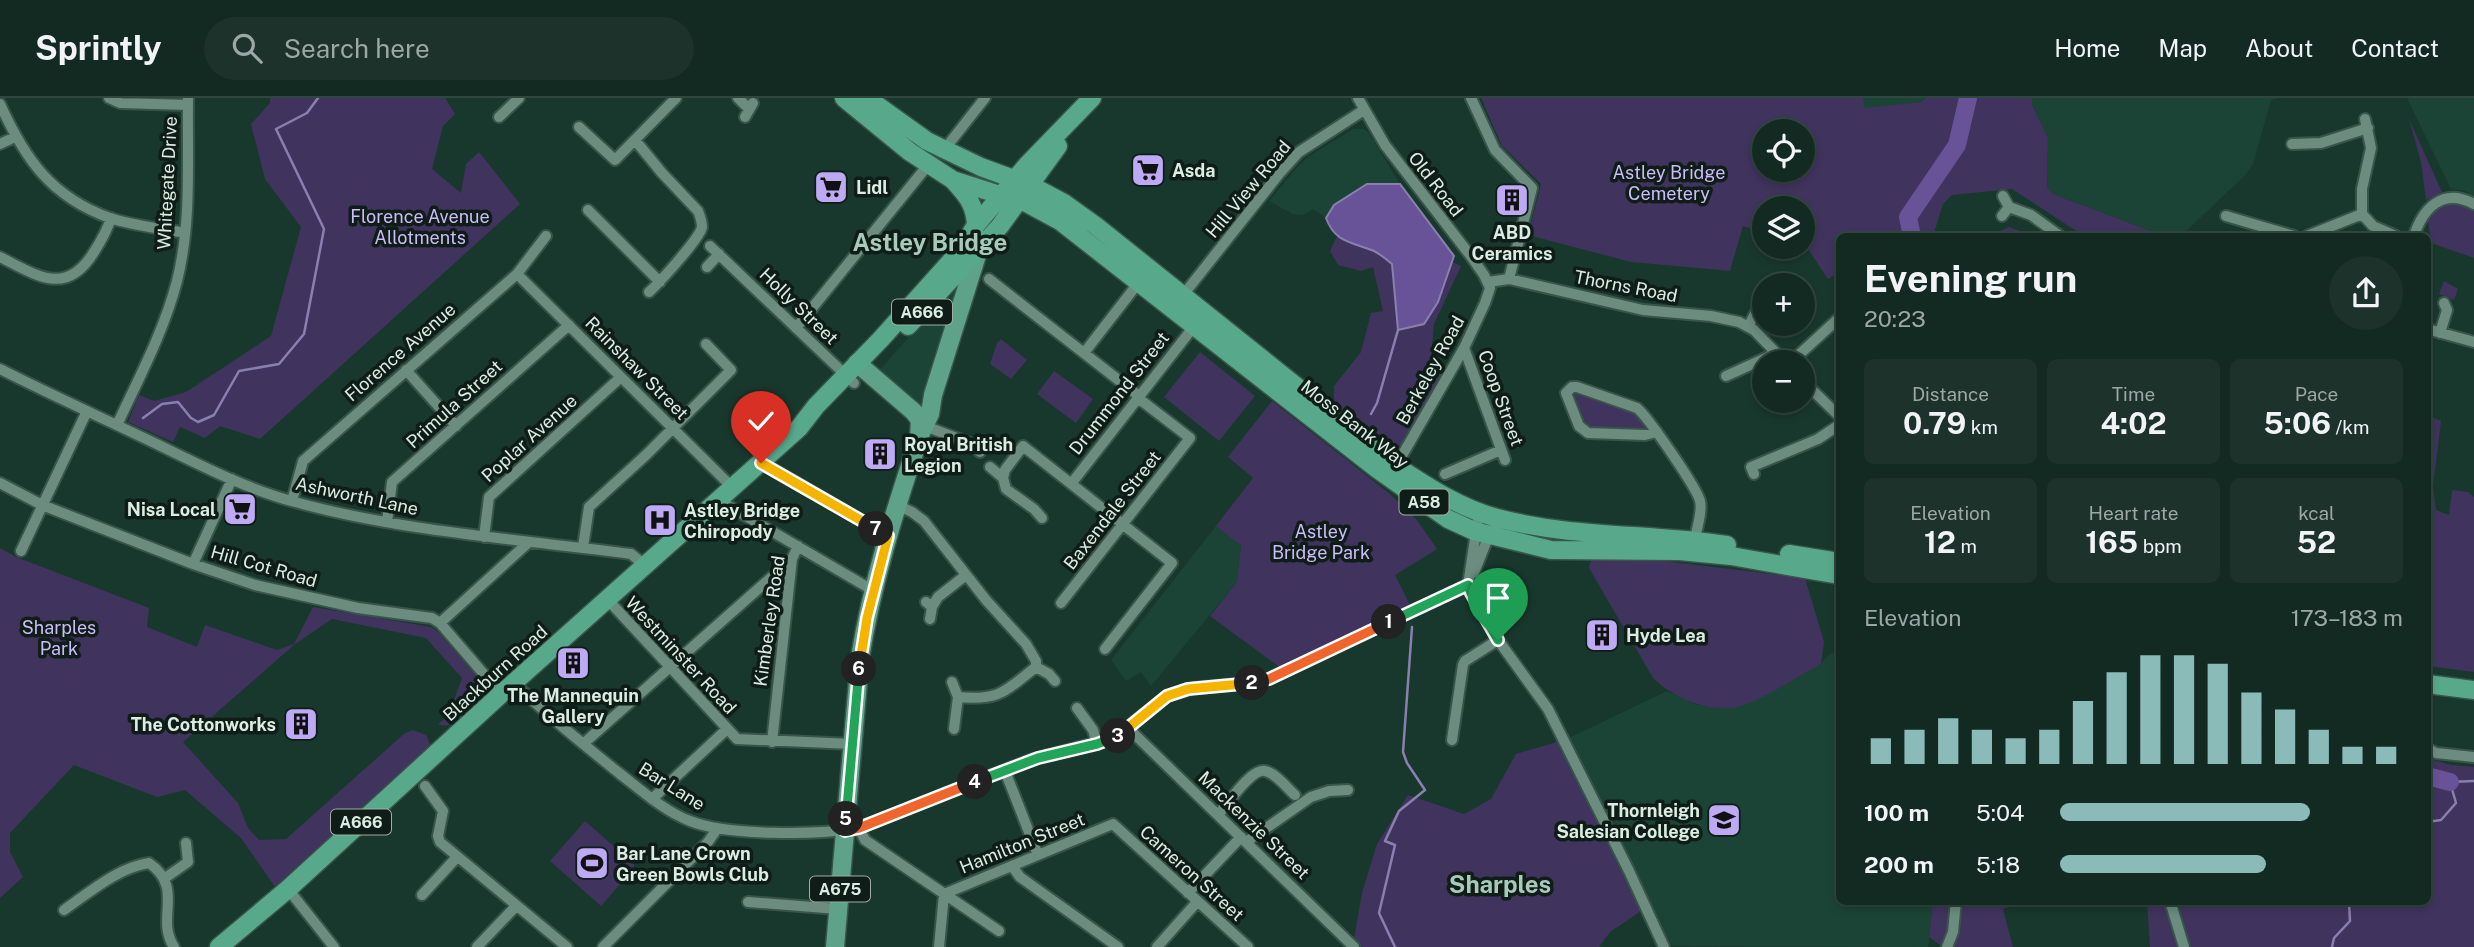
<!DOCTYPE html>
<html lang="en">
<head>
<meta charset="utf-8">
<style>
  :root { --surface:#132a22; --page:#1c322a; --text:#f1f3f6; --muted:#9da7a5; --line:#324640; --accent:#8bbbb9 }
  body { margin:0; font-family:"Public Sans",sans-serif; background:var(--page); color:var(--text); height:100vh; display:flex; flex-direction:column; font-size:26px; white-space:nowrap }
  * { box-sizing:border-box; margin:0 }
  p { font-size:23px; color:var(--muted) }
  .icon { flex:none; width:38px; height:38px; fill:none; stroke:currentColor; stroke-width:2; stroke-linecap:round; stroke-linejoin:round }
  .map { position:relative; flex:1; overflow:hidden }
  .panel { position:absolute; left:1836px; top:135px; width:595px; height:672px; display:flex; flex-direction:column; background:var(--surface); border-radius:10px; box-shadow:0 4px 10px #0003,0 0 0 2px var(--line) }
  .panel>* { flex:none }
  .buttons { position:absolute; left:1752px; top:21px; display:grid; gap:14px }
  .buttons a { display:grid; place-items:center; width:63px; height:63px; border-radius:50%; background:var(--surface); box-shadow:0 4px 10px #0003,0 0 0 2px var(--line); font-size:35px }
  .pin { position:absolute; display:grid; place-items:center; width:60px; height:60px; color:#fff; margin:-72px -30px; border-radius:50% 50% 50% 0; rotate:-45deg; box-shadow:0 0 7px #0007 }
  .pin .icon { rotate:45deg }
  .km { position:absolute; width:35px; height:35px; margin:-18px; border-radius:50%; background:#222; color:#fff; font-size:19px; line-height:35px; text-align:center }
  .round { display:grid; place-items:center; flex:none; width:74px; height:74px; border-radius:37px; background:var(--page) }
  .overview { display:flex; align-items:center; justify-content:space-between; height:119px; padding:0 28px }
  h1 { font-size:38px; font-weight:700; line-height:52px }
  .figures { display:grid; grid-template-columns:repeat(3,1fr); gap:10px; height:119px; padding:7px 28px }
  .figures div { display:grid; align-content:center; border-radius:10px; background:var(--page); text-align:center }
  .figures b { font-size:30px; font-weight:700 }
  .figures small { font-size:19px; font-weight:400 }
  .figures p { font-size:19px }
  .chart { height:196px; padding:14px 28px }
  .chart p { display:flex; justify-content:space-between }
  .chart svg { width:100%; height:126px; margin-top:7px; stroke:var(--accent); stroke-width:6 }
  ul { padding:0 28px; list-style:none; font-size:23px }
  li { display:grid; grid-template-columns:112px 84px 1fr; align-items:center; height:52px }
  li i { height:18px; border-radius:9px; background:var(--accent) }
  header { display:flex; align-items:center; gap:42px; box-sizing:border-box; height:98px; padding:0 35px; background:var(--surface); border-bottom:2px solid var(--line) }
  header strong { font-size:33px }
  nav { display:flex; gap:38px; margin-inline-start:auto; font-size:24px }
  .search { width:490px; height:63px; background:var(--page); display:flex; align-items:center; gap:18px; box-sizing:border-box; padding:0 24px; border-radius:38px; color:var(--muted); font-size:26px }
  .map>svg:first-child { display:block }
  .built { fill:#1c4436 }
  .green { fill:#40335d; fill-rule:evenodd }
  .water { fill:#685298; stroke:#8a80af; stroke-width:2 }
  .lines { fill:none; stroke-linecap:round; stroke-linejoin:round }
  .stream { stroke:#8a80af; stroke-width:2.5 }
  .river { stroke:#685298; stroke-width:18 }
  .minor-casing { stroke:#39544b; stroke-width:14 }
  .primary-casing { stroke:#39544b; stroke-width:21 }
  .trunk-casing { stroke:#39544b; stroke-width:21 }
  .minor { stroke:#6b8c7e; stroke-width:10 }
  .primary { stroke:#5da289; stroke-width:18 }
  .trunk { stroke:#58a98c; stroke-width:18 }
  .split-1-casing { stroke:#fff; stroke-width:14 }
  .split-2-casing { stroke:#fff; stroke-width:14 }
  .split-3-casing { stroke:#fff; stroke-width:14 }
  .split-4-casing { stroke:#fff; stroke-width:14 }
  .split-5-casing { stroke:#fff; stroke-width:14 }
  .split-6-casing { stroke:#fff; stroke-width:14 }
  .split-7-casing { stroke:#fff; stroke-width:14 }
  .split-8-casing { stroke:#fff; stroke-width:14 }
  .split-1 { stroke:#22a559; stroke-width:9 }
  .split-2 { stroke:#f0652b; stroke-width:9 }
  .split-3 { stroke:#f5b400; stroke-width:9 }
  .split-4 { stroke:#22a559; stroke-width:9 }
  .split-5 { stroke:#f0652b; stroke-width:9 }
  .split-6 { stroke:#22a559; stroke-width:9 }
  .split-7 { stroke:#f5b400; stroke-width:9 }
  .split-8 { stroke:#f5b400; stroke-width:9 }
  .labels { text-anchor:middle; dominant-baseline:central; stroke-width:7; stroke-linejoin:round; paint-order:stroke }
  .shield { fill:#0f1c17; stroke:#9daea6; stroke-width:2 }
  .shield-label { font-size:16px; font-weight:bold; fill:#daece4 }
  .poi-label { font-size:18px; font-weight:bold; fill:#daece4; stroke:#0f1c17; text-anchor:start }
  .park-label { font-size:18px; fill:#cbbbf8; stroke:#0f1c17 }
  .street-label { font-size:18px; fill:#daece4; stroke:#0f1c17 }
  .district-label { font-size:24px; font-weight:bold; fill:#a8cabc; stroke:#0f1c17 }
</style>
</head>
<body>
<header>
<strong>Sprintly</strong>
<div class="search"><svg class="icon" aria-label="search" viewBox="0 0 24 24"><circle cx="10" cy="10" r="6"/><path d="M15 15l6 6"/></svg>Search here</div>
<nav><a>Home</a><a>Map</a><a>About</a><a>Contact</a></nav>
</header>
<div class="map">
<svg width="2474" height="849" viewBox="0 0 2474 849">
  <rect width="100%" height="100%" fill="#19382d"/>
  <path class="built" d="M1863 0H1926L1921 4 1883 10H1863Z
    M2032 0H2279L2271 2 2253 66 2245 77 2181 138H2164L2053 96 2047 90 2048 40 2032 5Z
    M2407 0H2474V100L2466 93 2451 91Z
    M1353 31H1364L1368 34 1400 86H1366L1334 106 1326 120 1313 111 1303 117 1293 116 1269 103 1298 68 1311 57Z
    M960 181 922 305 912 302 878 274Z
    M1216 428 1241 448 1237 484 1151 588 1141 574 1126 583 1111 562Z
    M1839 551V803H1933L1928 849 1672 848 1569 640 1667 593 1698 607 1821 566 1829 557Z"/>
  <path class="green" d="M270 0H445L455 16 443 28 432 71 461 95 466 66 479 54 520 106 260 341 220 328 205 340 180 329 173 344 128 324 139 297 154 303 186 294 271 238 301 129 265 81 251 26 270 5Z
    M1481 0H1863L1864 10 1921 4 1926 0H2032V6L2048 40 2047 90 2053 96 2164 138H2084L2012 91 1952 97 1943 106 1933 138H1839V174L1828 181 1808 151 1803 149 1802 110H1764V135L1743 128 1730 173 1631 164 1528 137 1541 86 1502 48ZM1764 33H1802V72H1764Z
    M2409 21 2442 94 2426 102 2421 64Z
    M2457 104 2467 107 2474 112V160L2431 145 2427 114Z
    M2009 129 2034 138H1989Z
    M1337 138 1346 144 1377 154 1392 166 1398 232 1438 204 1452 164 1461 168 1434 226 1430 270 1445 277 1397 352H1391L1334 307V288L1361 254 1371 215 1383 213 1373 169 1361 173 1338 167 1330 153Z
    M2444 183 2458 191 2454 202 2439 196Z
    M1001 241 1027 262 1011 281 990 266 997 245Z
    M1200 254 1255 298 1219 343 1164 299Z
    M1054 273 1093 301 1076 325 1037 296Z
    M1574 293C1593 300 1642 309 1645 331L1641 334 1591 332 1581 325 1571 297Z
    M1272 303 1390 396 1416 421 1437 451 1395 477 1411 509 1281 570 1210 518 1237 484 1241 448 1216 428 1253 380 1228 359Z
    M2427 317 2441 323 2433 389 2436 412 2449 417 2452 392 2468 394 2474 399V574L2427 568Z
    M0 450 16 459 149 510 147 529 197 549 205 527 277 552 294 546 313 509 431 529 438 534 486 589V598C473 610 457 634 438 626L448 618 462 580 426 540 332 521 295 546 183 644 238 705 248 730 259 742 286 741 405 635 413 632 426 637 431 648 275 789 241 740 185 692 157 699 74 667 10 735V754L23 779 0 800Z
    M1647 461 1805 480 1824 544 1821 566C1800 577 1753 608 1732 610 1703 612 1674 600 1653 580L1589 470 1591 462Z
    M1557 644 1641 813 1610 834 1599 849H1361L1354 841 1362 795 1377 746 1408 697 1464 716 1491 701 1516 656Z
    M2427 660 2451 667 2474 669V849H2150L2147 803H2427Z
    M585 723 634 766V770L601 808 550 763Z
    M1933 803H2032L2003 811 2013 849H1943L1929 839Z"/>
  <path class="water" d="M1367 86H1400L1454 158 1438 204 1424 226 1398 232 1392 166C1386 161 1380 156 1374 153 1352 144 1335 145 1326 120L1334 107Z"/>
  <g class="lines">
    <path class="stream" d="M1371 316 1377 305 1398 232
      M143 320 162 306 178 304 191 320 198 324 214 317 239 273 279 266 304 236 324 131 276 31 307 15 318 0
      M2427 724 2441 722 2456 705 2450 684 2474 683
      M1395 849 1379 815 1395 747 1385 743 1399 713 1425 692 1407 665 1403 654 1412 529
      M2332 849 2334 840 2350 823 2349 805 2346 803"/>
    <path class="river" d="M1912 138 1908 119 1957 47 1968 0
      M2427 678 2450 684"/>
    <g class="minor-casing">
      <path id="minor" d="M109 0 120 5 188 7
        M738 0 749 11
        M1358 0 1385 47 1470 157 1484 177 1490 190 1485 205 1464 250 1396 368
        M1471 0 1495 52 1532 90 1509 181
        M0 6C25 61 51 99 110 120 133 128 161 130 185 135
        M499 19 519 0
        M745 19 753 5
        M2365 21 2371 50 2362 91V116L2373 128 2396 138
        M579 29 615 62 676 0
        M635 42 662 75 698 113C700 118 702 123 702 129 700 140 660 184 649 194
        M0 46 15 39
        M2292 46 2321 45 2368 30
        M944 52 985 0
        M2009 109 2031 117 2060 138
        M588 112 660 184
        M2002 118 2009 109 2003 98
        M2226 118 2294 138
        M2307 138 2362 116
        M2414 138C2423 110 2443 89 2474 106
        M710 148 854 285
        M0 159C38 178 66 199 94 154 101 143 107 133 111 120
        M707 169 719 156
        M517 176 733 390
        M989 181 1139 298
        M1488 184 1509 181 1643 212 1711 218 1739 224 1754 232 1785 264
        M1180 201 1279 76 1299 54 1364 12
        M1749 227 1764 199
        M796 230 928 67
        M2427 231 2474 244
        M2440 235 2447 212 2444 205
        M1464 250 1505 362
        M1084 255 1139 184
        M1791 264 1839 220
        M0 271C47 295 96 317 144 340 193 363 242 390 295 404 404 434 519 441 631 456L646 468
        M406 272 456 328
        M1726 278 1768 259 1775 254
        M1802 282 1839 318
        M920 326 972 346 980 354
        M117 327C139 280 164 233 177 183 192 124 187 60 188 0
        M1657 334 1645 337 1588 335 1579 328 1566 295 1572 289H1577L1637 310C1648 319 1697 390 1700 403 1703 414 1696 431 1695 442
        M761 364 888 438
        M990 369 1003 380 1006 391 1034 411 1042 420
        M1445 376 1501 352
        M1754 376 1751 369 1818 341 1839 327
        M1003 380 1005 372 1023 348 1172 465 1105 551
        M0 385 42 407 193 466 255 487 358 510 432 520 440 525 501 596
        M1071 386 1195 227
        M292 403 303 363 517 176 546 138
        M720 403 874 493
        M897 407 912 414 924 423 986 502 1026 546 1036 563V569L1049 576 1055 583
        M1479 414 1468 487 1471 495 1498 542 1548 611 1629 773 1664 849
        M387 424 392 384 569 227
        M484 439 489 399 621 279
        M583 449 589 409 646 357 731 272 706 246
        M21 453 87 313
        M193 466 232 381
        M1474 475 1491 432
        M608 502 737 641 852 646
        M926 504 932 509 930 521
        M1061 505 1190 340 1138 300
        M932 509 938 499 966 477
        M440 525 529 444
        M952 584 958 599 954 631
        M514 585C547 617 583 646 619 675 641 692 664 713 690 723 728 738 818 737 859 730L1030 662 1114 640 1167 598 1194 590 1259 584 1269 581 1468 487
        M958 599C1000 603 1005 593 1036 569
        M1077 610 1093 632 1097 646
        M1128 630 1354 849
        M1452 642 1463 567 1465 563 1498 542
        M772 644 792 461 798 448
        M583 646 792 461
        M2427 650 2436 655 2474 659
        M1005 673 1038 757
        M425 688 443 713 438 738 440 744 567 849
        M652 701 726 632
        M1218 717C1227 707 1251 670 1265 673 1276 675 1287 690 1295 697
        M859 730 865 742 999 833
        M1246 744 1311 699 1329 693 1348 692
        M1012 768 1020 779 1118 849
        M165 780 188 764 186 745
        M288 791 334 849
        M1188 795 1241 739
        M944 796 1113 726 1248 849
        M422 797 457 759
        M2170 803 2184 849
        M748 804 838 811
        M64 812C90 794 117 770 149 765 185 790 155 820 174 849
        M477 849 516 808
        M603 849 708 744 717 731
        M939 849 944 796
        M1157 849 1197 804
        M1947 849 1953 834 1956 803"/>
    </g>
    <g class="primary-casing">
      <path id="primary" d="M920 337 930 316 933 297 978 154
        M835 849 860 560C872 485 895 412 919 340L920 322 914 314 857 265"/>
    </g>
    <g class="trunk-casing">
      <path id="trunk" d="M844 0 910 54 953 82 1000 97 1019 101 1060 123 1377 371 1448 421 1474 433 1551 452 1680 453 1731 458 1839 477
        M867 0 927 43 981 69 1030 87 1064 105 1096 128 1396 368C1428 389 1460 410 1497 420 1572 440 1651 435 1727 447
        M953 82C967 97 975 107 976 127
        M908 228 1000 128 1058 48
        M1789 456 1839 464
        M2427 586 2474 592
        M219 849 288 791 501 596 799 330 816 308 881 241 960 153 976 127 1027 67 1092 0"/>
    </g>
    <use href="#minor" class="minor"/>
    <use href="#primary" class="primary"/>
    <use href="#trunk" class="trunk"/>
  </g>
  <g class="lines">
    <g class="split-1-casing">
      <path id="split-1" d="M1389 524 1468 487 1471 495 1498 542"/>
    </g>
    <g class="split-2-casing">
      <path id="split-2" d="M1252 585 1269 581 1389 524"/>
    </g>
    <g class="split-3-casing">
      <path id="split-3" d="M1118 638 1167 598 1188 591 1252 585"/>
    </g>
    <g class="split-4-casing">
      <path id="split-4" d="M975 684 1038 660 1097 646 1118 638"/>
    </g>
    <g class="split-5-casing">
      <path id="split-5" d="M846 721 845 733 859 730 975 684"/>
    </g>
    <g class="split-6-casing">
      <path id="split-6" d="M846 721 859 571"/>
    </g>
    <g class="split-7-casing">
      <path id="split-7" d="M859 571 867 520 888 438 876 431"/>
    </g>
    <g class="split-8-casing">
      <path id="split-8" d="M761 365 876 431"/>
    </g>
    <use href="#split-1" class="split-1"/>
    <use href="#split-2" class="split-2"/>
    <use href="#split-3" class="split-3"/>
    <use href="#split-4" class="split-4"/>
    <use href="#split-5" class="split-5"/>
    <use href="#split-6" class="split-6"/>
    <use href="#split-7" class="split-7"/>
    <use href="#split-8" class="split-8"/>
  </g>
  <defs>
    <g id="supermarket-square" transform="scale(1.75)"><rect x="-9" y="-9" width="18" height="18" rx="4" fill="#bea9f4" stroke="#0f1c17"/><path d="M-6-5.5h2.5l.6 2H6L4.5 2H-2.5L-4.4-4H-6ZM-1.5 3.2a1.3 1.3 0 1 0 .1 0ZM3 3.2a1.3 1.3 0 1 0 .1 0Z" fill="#111"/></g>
    <g id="building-square" transform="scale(1.75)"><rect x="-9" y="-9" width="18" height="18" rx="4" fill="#bea9f4" stroke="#0f1c17"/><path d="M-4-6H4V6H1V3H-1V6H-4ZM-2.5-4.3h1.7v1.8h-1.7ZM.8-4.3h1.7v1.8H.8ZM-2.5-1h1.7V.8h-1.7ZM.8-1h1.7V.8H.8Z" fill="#111"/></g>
    <g id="hospital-square" transform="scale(1.75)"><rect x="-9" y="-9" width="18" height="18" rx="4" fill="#bea9f4" stroke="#0f1c17"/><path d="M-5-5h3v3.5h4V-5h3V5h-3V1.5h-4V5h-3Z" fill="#111"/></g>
    <g id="school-square" transform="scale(1.75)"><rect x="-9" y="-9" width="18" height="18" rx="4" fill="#bea9f4" stroke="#0f1c17"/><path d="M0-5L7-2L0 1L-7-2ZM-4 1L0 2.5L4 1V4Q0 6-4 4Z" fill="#111"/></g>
    <g id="stadium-square" transform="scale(1.75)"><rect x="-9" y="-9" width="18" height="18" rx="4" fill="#bea9f4" stroke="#0f1c17"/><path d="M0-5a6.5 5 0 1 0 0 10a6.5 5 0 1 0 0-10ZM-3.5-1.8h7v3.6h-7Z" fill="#111"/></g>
  </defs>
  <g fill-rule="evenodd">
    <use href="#supermarket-square" x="1148" y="72"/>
    <use href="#supermarket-square" x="831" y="89"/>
    <use href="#building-square" x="1512" y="102"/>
    <use href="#building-square" x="880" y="356"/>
    <use href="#supermarket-square" x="240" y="411"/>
    <use href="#hospital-square" x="660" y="422"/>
    <use href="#building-square" x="1602" y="537"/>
    <use href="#building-square" x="573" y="565"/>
    <use href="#building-square" x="301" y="626"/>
    <use href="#school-square" x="1724" y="722"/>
    <use href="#stadium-square" x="592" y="765"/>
  </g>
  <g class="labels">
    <g class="shield">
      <rect x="892" y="201.5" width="60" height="25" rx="5"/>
      <rect x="1399.5" y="391.5" width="49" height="25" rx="5"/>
      <rect x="331" y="711.5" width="60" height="25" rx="5"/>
      <rect x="810" y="778.5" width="60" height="25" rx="5"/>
    </g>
    <g class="shield-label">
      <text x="922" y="214">A666</text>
      <text x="1424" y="404">A58</text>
      <text x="361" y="724">A666</text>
      <text x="840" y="791">A675</text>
    </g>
    <g class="poi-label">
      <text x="1172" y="72">Asda</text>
      <text x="856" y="89">Lidl</text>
      <text x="1512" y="134" text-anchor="middle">ABD<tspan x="1512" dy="21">Ceramics</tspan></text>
      <text x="904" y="346">Royal British<tspan x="904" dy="21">Legion</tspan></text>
      <text x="216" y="411" text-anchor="end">Nisa Local</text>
      <text x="684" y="412">Astley Bridge<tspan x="684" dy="21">Chiropody</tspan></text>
      <text x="1626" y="537">Hyde Lea</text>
      <text x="573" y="597" text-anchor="middle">The Mannequin<tspan x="573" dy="21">Gallery</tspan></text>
      <text x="276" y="626" text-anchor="end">The Cottonworks</text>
      <text x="1700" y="712" text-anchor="end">Thornleigh<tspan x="1700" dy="21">Salesian College</tspan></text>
      <text x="616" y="755">Bar Lane Crown<tspan x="616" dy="21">Green Bowls Club</tspan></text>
    </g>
    <g class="park-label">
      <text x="1669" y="74">Astley Bridge<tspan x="1669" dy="21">Cemetery</tspan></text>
      <text x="420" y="118">Florence Avenue<tspan x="420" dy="21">Allotments</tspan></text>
      <text x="1321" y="433">Astley<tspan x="1321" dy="21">Bridge Park</tspan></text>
      <text x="59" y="529">Sharples<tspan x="59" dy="21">Park</tspan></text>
    </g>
    <g class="street-label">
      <text transform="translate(167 85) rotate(-87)">Whitegate Drive</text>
      <text transform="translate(1436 86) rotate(52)">Old Road</text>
      <text transform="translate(1248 91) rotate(-50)">Hill View Road</text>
      <text transform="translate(1626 188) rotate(11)">Thorns Road</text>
      <text transform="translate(799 208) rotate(44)">Holly Street</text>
      <text transform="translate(400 254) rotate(-41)">Florence Avenue</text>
      <text transform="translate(637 270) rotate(45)">Rainshaw Street</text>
      <text transform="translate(1430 272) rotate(-61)">Berkeley Road</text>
      <text transform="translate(1119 295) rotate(-52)">Drummond Street</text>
      <text transform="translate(1501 300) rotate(70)">Coop Street</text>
      <text transform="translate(454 306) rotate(-42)">Primula Street</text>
      <text transform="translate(1355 326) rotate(38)">Moss Bank Way</text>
      <text transform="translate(529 340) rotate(-42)">Poplar Avenue</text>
      <text transform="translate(357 398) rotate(12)">Ashworth Lane</text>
      <text transform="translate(1112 412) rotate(-52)">Baxendale Street</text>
      <text transform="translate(264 468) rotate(16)">Hill Cot Road</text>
      <text transform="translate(769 523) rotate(-82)">Kimberley Road</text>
      <text transform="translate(681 557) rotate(47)">Westminster Road</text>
      <text transform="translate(495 575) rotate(-42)">Blackburn Road</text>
      <text transform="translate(672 688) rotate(32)">Bar Lane</text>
      <text transform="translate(1254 727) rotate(44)">Mackenzie Street</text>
      <text transform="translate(1022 745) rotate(-22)">Hamilton Street</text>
      <text transform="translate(1192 775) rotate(42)">Cameron Street</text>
    </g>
    <g class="district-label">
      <text x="930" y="144">Astley Bridge</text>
      <text x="1500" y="786">Sharples</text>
    </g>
  </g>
</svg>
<div class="buttons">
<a><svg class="icon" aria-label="locate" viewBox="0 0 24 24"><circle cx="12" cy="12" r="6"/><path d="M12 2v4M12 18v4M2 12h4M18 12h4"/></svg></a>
<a><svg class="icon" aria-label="layers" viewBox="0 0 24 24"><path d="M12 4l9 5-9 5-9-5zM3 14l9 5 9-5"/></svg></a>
<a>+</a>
<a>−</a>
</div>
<div class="pin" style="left:1498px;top:542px;background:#1e9e55"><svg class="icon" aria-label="arrive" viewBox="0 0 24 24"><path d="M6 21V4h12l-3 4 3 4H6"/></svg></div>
<div class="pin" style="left:761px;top:365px;background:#d93025"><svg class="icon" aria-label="check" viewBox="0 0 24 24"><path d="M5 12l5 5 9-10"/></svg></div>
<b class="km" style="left:1389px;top:524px">1</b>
<b class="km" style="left:1252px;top:585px">2</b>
<b class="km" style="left:1118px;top:638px">3</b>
<b class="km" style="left:975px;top:684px">4</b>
<b class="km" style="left:846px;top:721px">5</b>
<b class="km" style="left:859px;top:571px">6</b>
<b class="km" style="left:876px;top:431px">7</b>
<section class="panel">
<div class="overview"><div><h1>Evening run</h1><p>20:23</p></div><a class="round"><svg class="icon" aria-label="share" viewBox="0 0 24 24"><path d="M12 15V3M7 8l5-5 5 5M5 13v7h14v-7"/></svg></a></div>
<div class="figures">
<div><p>Distance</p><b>0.79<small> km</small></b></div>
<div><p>Time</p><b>4:02</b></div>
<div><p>Pace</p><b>5:06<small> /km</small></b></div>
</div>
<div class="figures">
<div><p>Elevation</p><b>12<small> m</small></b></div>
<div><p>Heart rate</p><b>165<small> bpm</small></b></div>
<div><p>kcal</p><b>52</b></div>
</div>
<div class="chart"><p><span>Elevation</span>173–183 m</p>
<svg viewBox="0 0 160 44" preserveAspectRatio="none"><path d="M5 44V35M15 44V32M25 44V28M35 44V32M45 44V35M55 44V32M65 44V22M75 44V12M85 44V6M95 44V6M105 44V9M115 44V19M125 44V25M135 44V32M145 44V38M155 44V38"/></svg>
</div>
<ul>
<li><b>100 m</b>5:04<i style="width:73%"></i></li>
<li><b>200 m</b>5:18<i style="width:60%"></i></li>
</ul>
</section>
</div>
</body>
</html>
